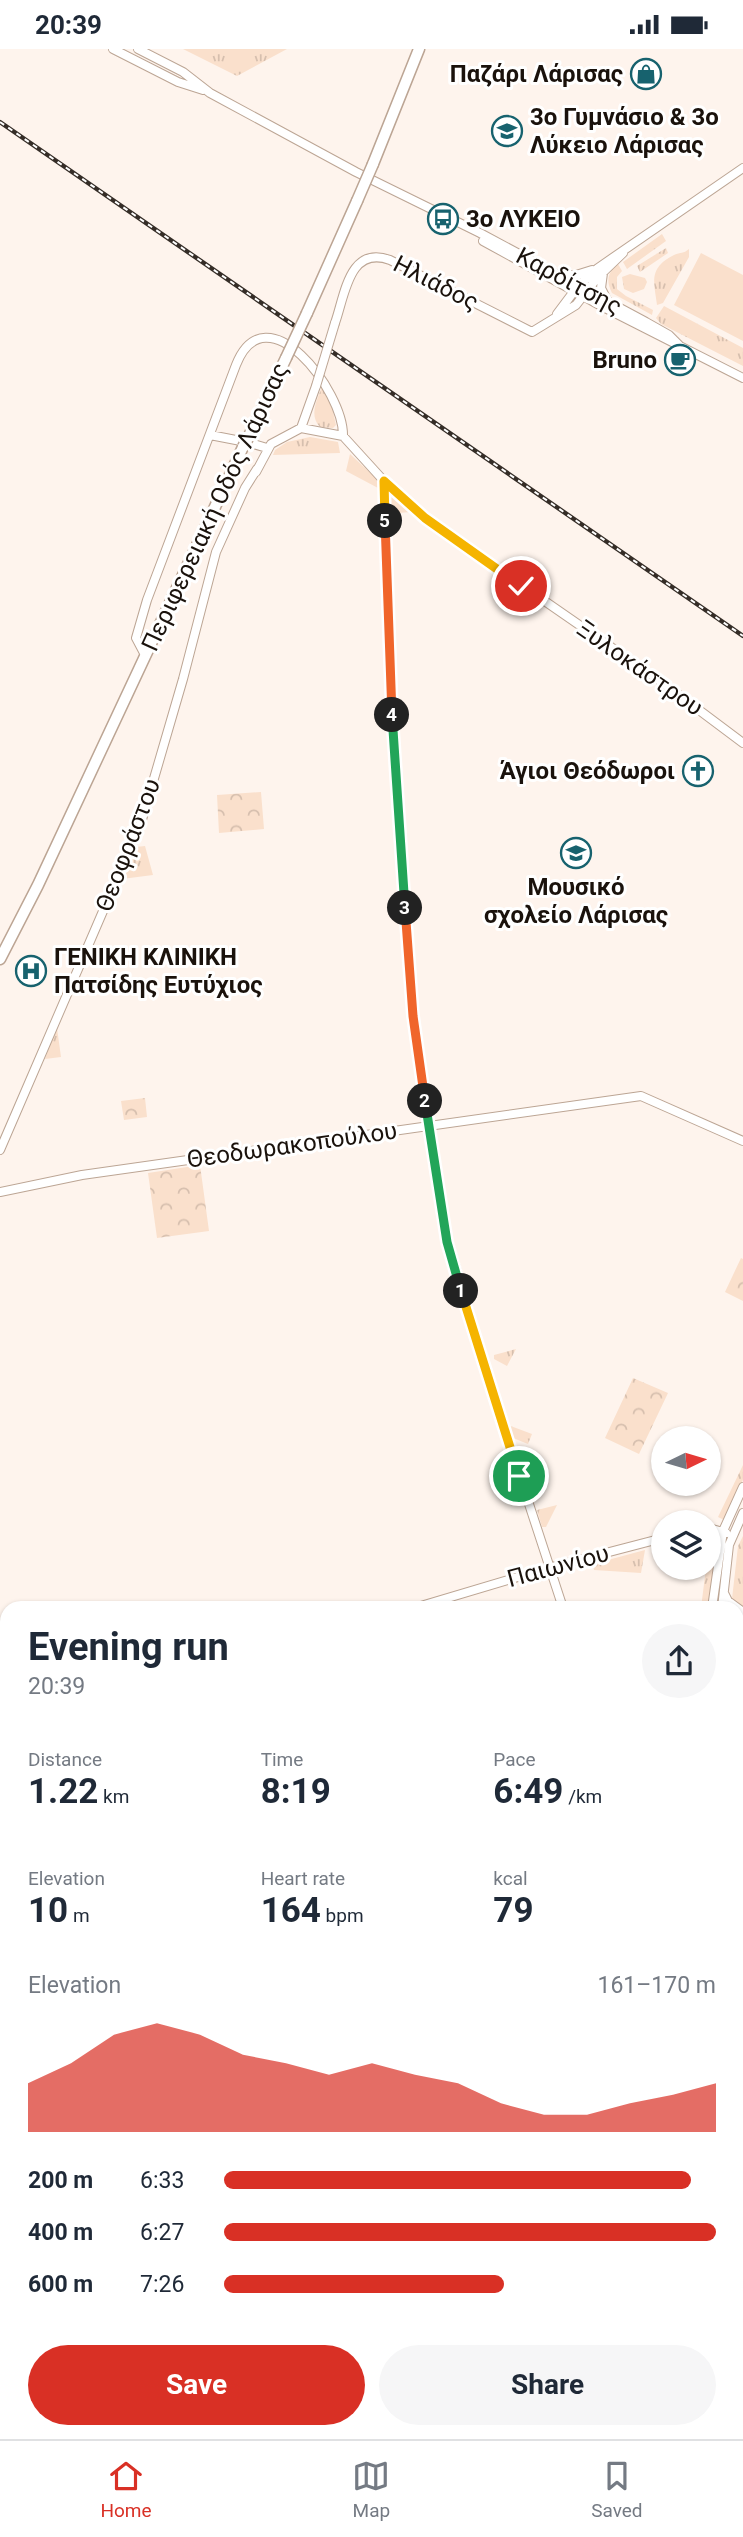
<!DOCTYPE html>
<html lang="en">
<head>
<meta charset="utf-8">
<style>
  :root { --surface:#fff; --page:#f6f6f7; --text:#1f2937; --muted:#747a83; --line:#e0e1e3; --accent:#d93025 }
  body { margin:0; font-family:Roboto,sans-serif; background:var(--page); color:var(--text); height:100vh; display:flex; flex-direction:column; font-size:26px; white-space:nowrap }
  * { box-sizing:border-box; margin:0 }
  p { font-size:23px; color:var(--muted) }
  .icon { flex:none; width:38px; height:38px; fill:none; stroke:currentColor; stroke-width:2; stroke-linecap:round; stroke-linejoin:round }
  .map { position:relative; flex:1; overflow:hidden }
  .panel { position:absolute; left:0px; top:1552px; width:744px; height:838px; display:flex; flex-direction:column; background:var(--surface); border-radius:21px 21px 0 0; box-shadow:0 2px 5px #0004 }
  .panel>* { flex:none }
  .needle { width:46px; rotate:85deg }
  .fabs { position:absolute; left:651px; top:1377px; display:grid; gap:14px }
  .fabs a { display:grid; place-items:center; width:70px; height:70px; border-radius:50%; background:var(--surface); box-shadow:0 2px 5px #0004; font-size:35px }
  .pin { position:absolute; display:grid; place-items:center; width:60px; height:60px; color:#fff; margin:-30px; border:4px solid #fff; border-radius:50%; box-shadow:0 2px 7px #0007 }
  .km { position:absolute; width:35px; height:35px; margin:-18px; border-radius:50%; background:#222; color:#fff; font-size:19px; line-height:35px; text-align:center }
  .round { display:grid; place-items:center; flex:none; width:74px; height:74px; border-radius:37px; background:var(--page) }
  .headline { display:flex; align-items:center; justify-content:space-between; height:119px; padding:0 28px }
  h1 { font-size:38px; font-weight:700; line-height:52px }
  .stats { display:grid; grid-template-columns:repeat(3,1fr); gap:10px; height:119px; padding:7px 28px }
  .stats div { display:grid; align-content:center }
  .stats b { font-size:35px; font-weight:700 }
  .stats small { font-size:19px; font-weight:400 }
  .stats p { font-size:19px }
  .chart { height:196px; padding:14px 28px }
  .chart p { display:flex; justify-content:space-between }
  .chart svg { width:100%; height:126px; margin-top:7px; fill:var(--accent); opacity:.7 }
  .action { display:flex; gap:14px; margin-top:auto; padding:14px 28px }
  .action a { flex:1; height:80px; border-radius:42px; background:var(--accent); color:#fff; font-size:28px; font-weight:700; line-height:80px; text-align:center }
  .action a+a { background:var(--page); color:var(--text) }
  ul { padding:0 28px; list-style:none; font-size:23px }
  li { display:grid; grid-template-columns:112px 84px 1fr; align-items:center; height:52px }
  li i { height:18px; border-radius:9px; background:var(--accent) }
  .status { display:flex; justify-content:space-between; align-items:center; height:49px; padding:0 35px; background:var(--surface); direction:ltr }
  .status svg { height:19px; fill:currentColor }
  .dock { display:flex; justify-content:space-around; align-items:center; height:98px; border-top:2px solid var(--line); background:var(--surface); font-size:19px; color:var(--muted) }
  .dock a { display:grid; justify-items:center; gap:4px }
  .dock .current { color:var(--accent) }
  .map>svg:first-child { display:block }
  .grass { fill:url(#grass-tufts) }
  .forest { fill:url(#forest-firs) }
  .park { fill:url(#park-crowns) }
  .garden { fill:#fae0cc }
  .lines { fill:none; stroke-linecap:round; stroke-linejoin:round }
  .secondary-casing { stroke:#bca594; stroke-width:10 }
  .primary-casing { stroke:#bca594; stroke-width:11 }
  .highway-casing { stroke:#bca594; stroke-width:13 }
  .secondary { stroke:#fff; stroke-width:8 }
  .primary { stroke:#fff; stroke-width:9 }
  .highway { stroke:#fff; stroke-width:10 }
  .rail-casing { stroke:#352d27; stroke-width:4.5 }
  .rail { stroke:#fff; stroke-width:2; stroke-dasharray:5; stroke-linecap:butt }
  .secondary-bridge-casing { stroke:#bca594; stroke-width:10; stroke-linecap:butt }
  .highway-bridge-casing { stroke:#bca594; stroke-width:13; stroke-linecap:butt }
  .secondary-bridge { stroke:#fff; stroke-width:8 }
  .highway-bridge { stroke:#fff; stroke-width:10 }
  .split-1-casing { stroke:#fff; stroke-width:14 }
  .split-2-casing { stroke:#fff; stroke-width:14 }
  .split-3-casing { stroke:#fff; stroke-width:14 }
  .split-4-casing { stroke:#fff; stroke-width:14 }
  .split-5-casing { stroke:#fff; stroke-width:14 }
  .split-6-casing { stroke:#fff; stroke-width:14 }
  .split-1 { stroke:#f5b400; stroke-width:9 }
  .split-2 { stroke:#22a559; stroke-width:9 }
  .split-3 { stroke:#f0652b; stroke-width:9 }
  .split-4 { stroke:#22a559; stroke-width:9 }
  .split-5 { stroke:#f0652b; stroke-width:9 }
  .split-6 { stroke:#f5b400; stroke-width:9 }
  .labels { text-anchor:middle; dominant-baseline:central; stroke-width:6; stroke-linejoin:round; paint-order:stroke }
  .poi-label { font-size:24px; font-weight:bold; fill:#1a120c; stroke:#fff; text-anchor:end }
  .street-label { font-size:24px; fill:#1a120c; stroke:#fff }
</style>
</head>
<body>
<div class="status"><b>20:39</b><svg viewBox="0 0 49 12"><path d="M0 12V9h3v3zM5 12V6h3v6zM10 12V3h3v9zM15 12V0h3v12zM26 1h20v11H26zM47 4h2v5h-2z"/></svg></div>
<div class="map">
<svg width="743" height="2390" viewBox="0 0 743 2390">
  <defs>
    <pattern id="grass-tufts" width="24" height="20" patternUnits="userSpaceOnUse" patternTransform="scale(1.75)"><rect width="24" height="20" fill="#fae0cc"/><path d="M3 7l-1-3M5 7V3M7 7l1-3M15 17l-1-3M17 17v-4M19 17l1-3" fill="none" stroke="#d6bfae"/></pattern>
    <pattern id="forest-firs" width="22" height="20" patternUnits="userSpaceOnUse" patternTransform="scale(1.75)"><rect width="22" height="20" fill="#f9af73"/><path d="M5 1l3.5 6h-7zM16 11l3.5 6h-7z" fill="#d59662"/></pattern>
    <pattern id="park-crowns" width="20" height="18" patternUnits="userSpaceOnUse" patternTransform="scale(1.75)"><rect width="20" height="18" fill="#fae0cc"/><path d="M2 6a3 3 0 1 1 6 0M12 15a3 3 0 1 1 6 0" fill="none" stroke="#d6bfae"/></pattern>
  </defs>
  <rect width="100%" height="100%" fill="#fef4ed"/>
  <path class="grass" d="M183 0H287L237 27Z
    M662 185 666 192 627 220 623 213Z
    M666 199 668 204 640 223 637 217Z
    M689 200V208L663 254 657 256C654 233 648 219 674 206 681 203 683 205 689 200Z
    M618 215 622 222 617 228V240L626 247 653 261 652 266 612 244C606 232 607 224 618 215Z
    M630 225 645 229 647 233 644 240 633 244 624 240 622 228Z
    M664 257 743 299V317L661 275 656 269Z
    M323 335 330 350 336 376 333 379 320 378C308 366 318 349 323 335Z
    M310 388 338 393 340 404 273 406 275 401 287 393Z
    M350 405 378 431V439L346 422Z
    M386 439 410 462 411 463 384 465Z
    M145 797 153 826 122 830 136 798Z
    M57 979 61 1008 45 1010 56 979Z
    M516 1300 507 1317 494 1310V1306Z
    M508 1376 532 1385 528 1395 513 1389Z
    M743 1416V1431L724 1471 718 1468Z
    M557 1456 546 1478H542L537 1461Z
    M710 1487 717 1489 708 1559H701L706 1519H709Z
    M743 1487V1558L732 1550 738 1497Z
    M645 1501 641 1524 594 1521 593 1515Z"/>
  <path class="forest" d="M96 2384H126L128 2390H99Z
    M574 2384C595 2383 607 2385 625 2390H565Z"/>
  <path class="park" d="M261 743 264 780 219 784 217 746Z
    M145 1049 147 1068 124 1071 121 1052Z
    M200 1116 209 1182 157 1189 148 1124Z
    M741 1209 743 1210V1252L725 1243Z
    M633 1329 668 1344 639 1405 605 1389Z"/>
  <path class="garden" d="M701 204 743 226V292L674 256Z
    M5 2037 7 2042V2112L0 2115V2039Z
    M37 2384H92L95 2390H39Z"/>
  <g class="lines">
    <g class="secondary-casing">
      <path id="secondary" d="M113 0 178 33 203 41
        M138 0 183 23 210 44 356 123 480 184 646 273 669 286 679 296
        M483 192 605 259 743 329
        M603 224 601 239 607 251
        M560 226H576L592 221
        M557 265 578 237 598 219 743 119
        M335 274C345 246 349 196 390 211L532 283 576 256 597 229 623 204
        M301 379 343 387 384 432 425 469 663 634 743 694
        M210 386 241 392
        M250 394 267 399
        M256 423 271 395 301 379 316 337
        M384 432 392 664 413 967 446 1185 495 1351 563 1559
        M145 606 136 589 147 551 236 316C266 240 344 342 343 387
        M0 1101 141 774 183 630 216 503 245 439 257 420
        M0 1143 82 1126 641 1047 743 1092
        M709 1479 726 1484
        M724 1544 728 1552 743 1563
        M414 1559 548 1519 663 1489
        M712 1559 723 1482 743 1438
        M722 1559 729 1496 743 1464
        M737 1578 743 1576
        M0 1688 7 1685
        M0 1970 7 1991
        M129 2384 131 2390"/>
    </g>
    <g class="primary-casing">
      <path id="primary" d="M737 2258 743 2253
        M552 2390 561 2384
        M734 2390 743 2386"/>
    </g>
    <g class="highway-casing">
      <path id="highway" d="M373 115 419 0
        M307 264 357 152
        M248 389 286 309
        M0 910 38 836 243 398"/>
    </g>
    <use href="#secondary" class="secondary"/>
    <use href="#primary" class="primary"/>
    <use href="#highway" class="highway"/>
    <g class="rail-casing">
      <path id="rail" d="M0 73 743 587"/>
    </g>
    <use href="#rail" class="rail"/>
    <g class="secondary-bridge-casing">
      <path id="secondary-bridge" d="M316 337 335 274"/>
    </g>
    <g class="highway-bridge-casing">
      <path id="highway-bridge" d="M357 152 373 115
        M286 309 307 264
        M243 398 248 389"/>
    </g>
    <use href="#secondary-bridge" class="secondary-bridge"/>
    <use href="#highway-bridge" class="highway-bridge"/>
  </g>
  <g class="lines">
    <g class="split-1-casing">
      <path id="split-1" d="M461 1242 519 1427"/>
    </g>
    <g class="split-2-casing">
      <path id="split-2" d="M425 1052 447 1193 461 1242"/>
    </g>
    <g class="split-3-casing">
      <path id="split-3" d="M405 859 413 967 425 1052"/>
    </g>
    <g class="split-4-casing">
      <path id="split-4" d="M392 666 405 859"/>
    </g>
    <g class="split-5-casing">
      <path id="split-5" d="M385 472 392 666"/>
    </g>
    <g class="split-6-casing">
      <path id="split-6" d="M385 472 384 432 425 469 521 537"/>
    </g>
    <use href="#split-1" class="split-1"/>
    <use href="#split-2" class="split-2"/>
    <use href="#split-3" class="split-3"/>
    <use href="#split-4" class="split-4"/>
    <use href="#split-5" class="split-5"/>
    <use href="#split-6" class="split-6"/>
  </g>
  <defs>
    <g id="shop-ring" transform="scale(1.575)"><circle r="9.5" fill="#fff" stroke="#17626e" stroke-width="1.5"/><path d="M-5-2.5h2.3a2.7 3.5 0 0 1 5.4 0H5L5.5 6h-11ZM-1.5-2.5h3a1.5 2.3 0 0 0-3 0Z" fill="#17626e"/></g>
    <g id="school-ring" transform="scale(1.575)"><circle r="9.5" fill="#fff" stroke="#17626e" stroke-width="1.5"/><path d="M0-5L7-2L0 1L-7-2ZM-4 1L0 2.5L4 1V4Q0 6-4 4Z" fill="#17626e"/></g>
    <g id="bus-ring" transform="scale(1.575)"><circle r="9.5" fill="#fff" stroke="#17626e" stroke-width="1.5"/><path d="M-5-6H5V4H4V6H2V4H-2V6H-4V4H-5ZM-3.5-4V0h7V-4ZM-3.5 1.2v1.5H-2V1.2ZM2 1.2v1.5H3.5V1.2Z" fill="#17626e"/></g>
    <g id="cafe-ring" transform="scale(1.575)"><circle r="9.5" fill="#fff" stroke="#17626e" stroke-width="1.5"/><path d="M-5.5-4.5H6V0H3Q3 3.5 0 3.5H-2.5Q-5.5 3.5-5.5 0ZM3-3.2v2h1.7v-2ZM-6 4.5H4V6H-6Z" fill="#17626e"/></g>
    <g id="church-ring" transform="scale(1.575)"><circle r="9.5" fill="#fff" stroke="#17626e" stroke-width="1.5"/><path d="M-1.2-6h2.4v3.5h3.3v2.4h-3.3V6h-2.4V-.1h-3.3v-2.4h3.3Z" fill="#17626e"/></g>
    <g id="hospital-ring" transform="scale(1.575)"><circle r="9.5" fill="#fff" stroke="#17626e" stroke-width="1.5"/><path d="M-5-5h3v3.5h4V-5h3V5h-3V1.5h-4V5h-3Z" fill="#17626e"/></g>
  </defs>
  <g fill-rule="evenodd">
    <use href="#shop-ring" x="646" y="25"/>
    <use href="#school-ring" x="507" y="82"/>
    <use href="#bus-ring" x="443" y="170"/>
    <use href="#cafe-ring" x="680" y="311"/>
    <use href="#church-ring" x="698" y="722"/>
    <use href="#school-ring" x="576" y="804"/>
    <use href="#hospital-ring" x="31" y="922"/>
  </g>
  <g class="labels">
    <g class="poi-label">
      <text x="623" y="25">Παζάρι Λάρισας</text>
      <text x="530" y="68" text-anchor="start">3ο Γυμνάσιο &amp; 3ο<tspan x="530" dy="28">Λύκειο Λάρισας</tspan></text>
      <text x="466" y="170" text-anchor="start">3ο ΛΥΚΕΙΟ</text>
      <text x="657" y="311">Bruno</text>
      <text x="675" y="722">Άγιοι Θεόδωροι</text>
      <text x="576" y="838" text-anchor="middle">Μουσικό<tspan x="576" dy="28">σχολείο Λάρισας</tspan></text>
      <text x="54" y="908" text-anchor="start">ΓΕΝΙΚΗ ΚΛΙΝΙΚΗ<tspan x="54" dy="28">Πατσίδης Ευτύχιος</tspan></text>
    </g>
    <g class="street-label">
      <text transform="translate(569 232) rotate(28)">Καρδίτσης</text>
      <text transform="translate(436 234) rotate(27)">Ηλιάδος</text>
      <text transform="translate(215 458) rotate(-65)">Περιφερειακή Οδός Λάρισας</text>
      <text transform="translate(640 619) rotate(35)">Ξυλοκάστρου</text>
      <text transform="translate(128 796) rotate(-69)">Θεοφράστου</text>
      <text transform="translate(292 1096) rotate(-8)">Θεοδωρακοπούλου</text>
      <text transform="translate(558 1517) rotate(-15)">Παιωνίου</text>
    </g>
  </g>
</svg>
<div class="fabs">
<a><svg class="needle" viewBox="-14 -14 28 28"><path d="M0-13l5 13h-10z" fill="#e53935"/><path d="M0 13l5-13h-10z" fill="#747a83"/></svg></a>
<a><svg class="icon" aria-label="layers" viewBox="0 0 24 24"><path d="M12 4l9 5-9 5-9-5zM3 14l9 5 9-5"/></svg></a>
</div>
<div class="pin" style="left:519px;top:1427px;background:#1e9e55"><svg class="icon" aria-label="arrive" viewBox="0 0 24 24"><path d="M6 21V4h12l-3 4 3 4H6"/></svg></div>
<div class="pin" style="left:521px;top:537px;background:#d93025"><svg class="icon" aria-label="check" viewBox="0 0 24 24"><path d="M5 12l5 5 9-10"/></svg></div>
<b class="km" style="left:461px;top:1242px">1</b>
<b class="km" style="left:425px;top:1052px">2</b>
<b class="km" style="left:405px;top:859px">3</b>
<b class="km" style="left:392px;top:666px">4</b>
<b class="km" style="left:385px;top:472px">5</b>
<section class="panel">
<div class="headline"><div><h1>Evening run</h1><p>20:39</p></div><a class="round"><svg class="icon" aria-label="share" viewBox="0 0 24 24"><path d="M12 15V3M7 8l5-5 5 5M5 13v7h14v-7"/></svg></a></div>
<div class="stats">
<div><p>Distance</p><b>1.22<small> km</small></b></div>
<div><p>Time</p><b>8:19</b></div>
<div><p>Pace</p><b>6:49<small> /km</small></b></div>
</div>
<div class="stats">
<div><p>Elevation</p><b>10<small> m</small></b></div>
<div><p>Heart rate</p><b>164<small> bpm</small></b></div>
<div><p>kcal</p><b>79</b></div>
</div>
<div class="chart"><p><span>Elevation</span>161–170 m</p>
<svg viewBox="0 0 160 44" preserveAspectRatio="none"><path d="M0 44V27L10 20L20 10L30 6L40 10L50 17L60 20L70 24L80 20L90 24L100 27L110 34L120 38L130 38L140 34L150 31L160 27V44z"/></svg>
</div>
<ul>
<li><b>200 m</b>6:33<i style="width:95%"></i></li>
<li><b>400 m</b>6:27<i style="width:100%"></i></li>
<li><b>600 m</b>7:26<i style="width:57%"></i></li>
</ul>
<div class="action"><a>Save</a><a>Share</a></div>
</section>
</div>
<nav class="dock">
<a class="current"><svg class="icon" aria-label="home" viewBox="0 0 24 24"><path d="M3 11l9-7 9 7M6 9v11h12V9"/></svg>Home</a>
<a><svg class="icon" aria-label="map" viewBox="0 0 24 24"><path d="M3 6l6-2 6 2 6-2v14l-6 2-6-2-6 2zM9 4v14M15 6v14"/></svg>Map</a>
<a><svg class="icon" aria-label="saved" viewBox="0 0 24 24"><path d="M7 4h10v16l-5-4-5 4z"/></svg>Saved</a>
</nav>
</body>
</html>
